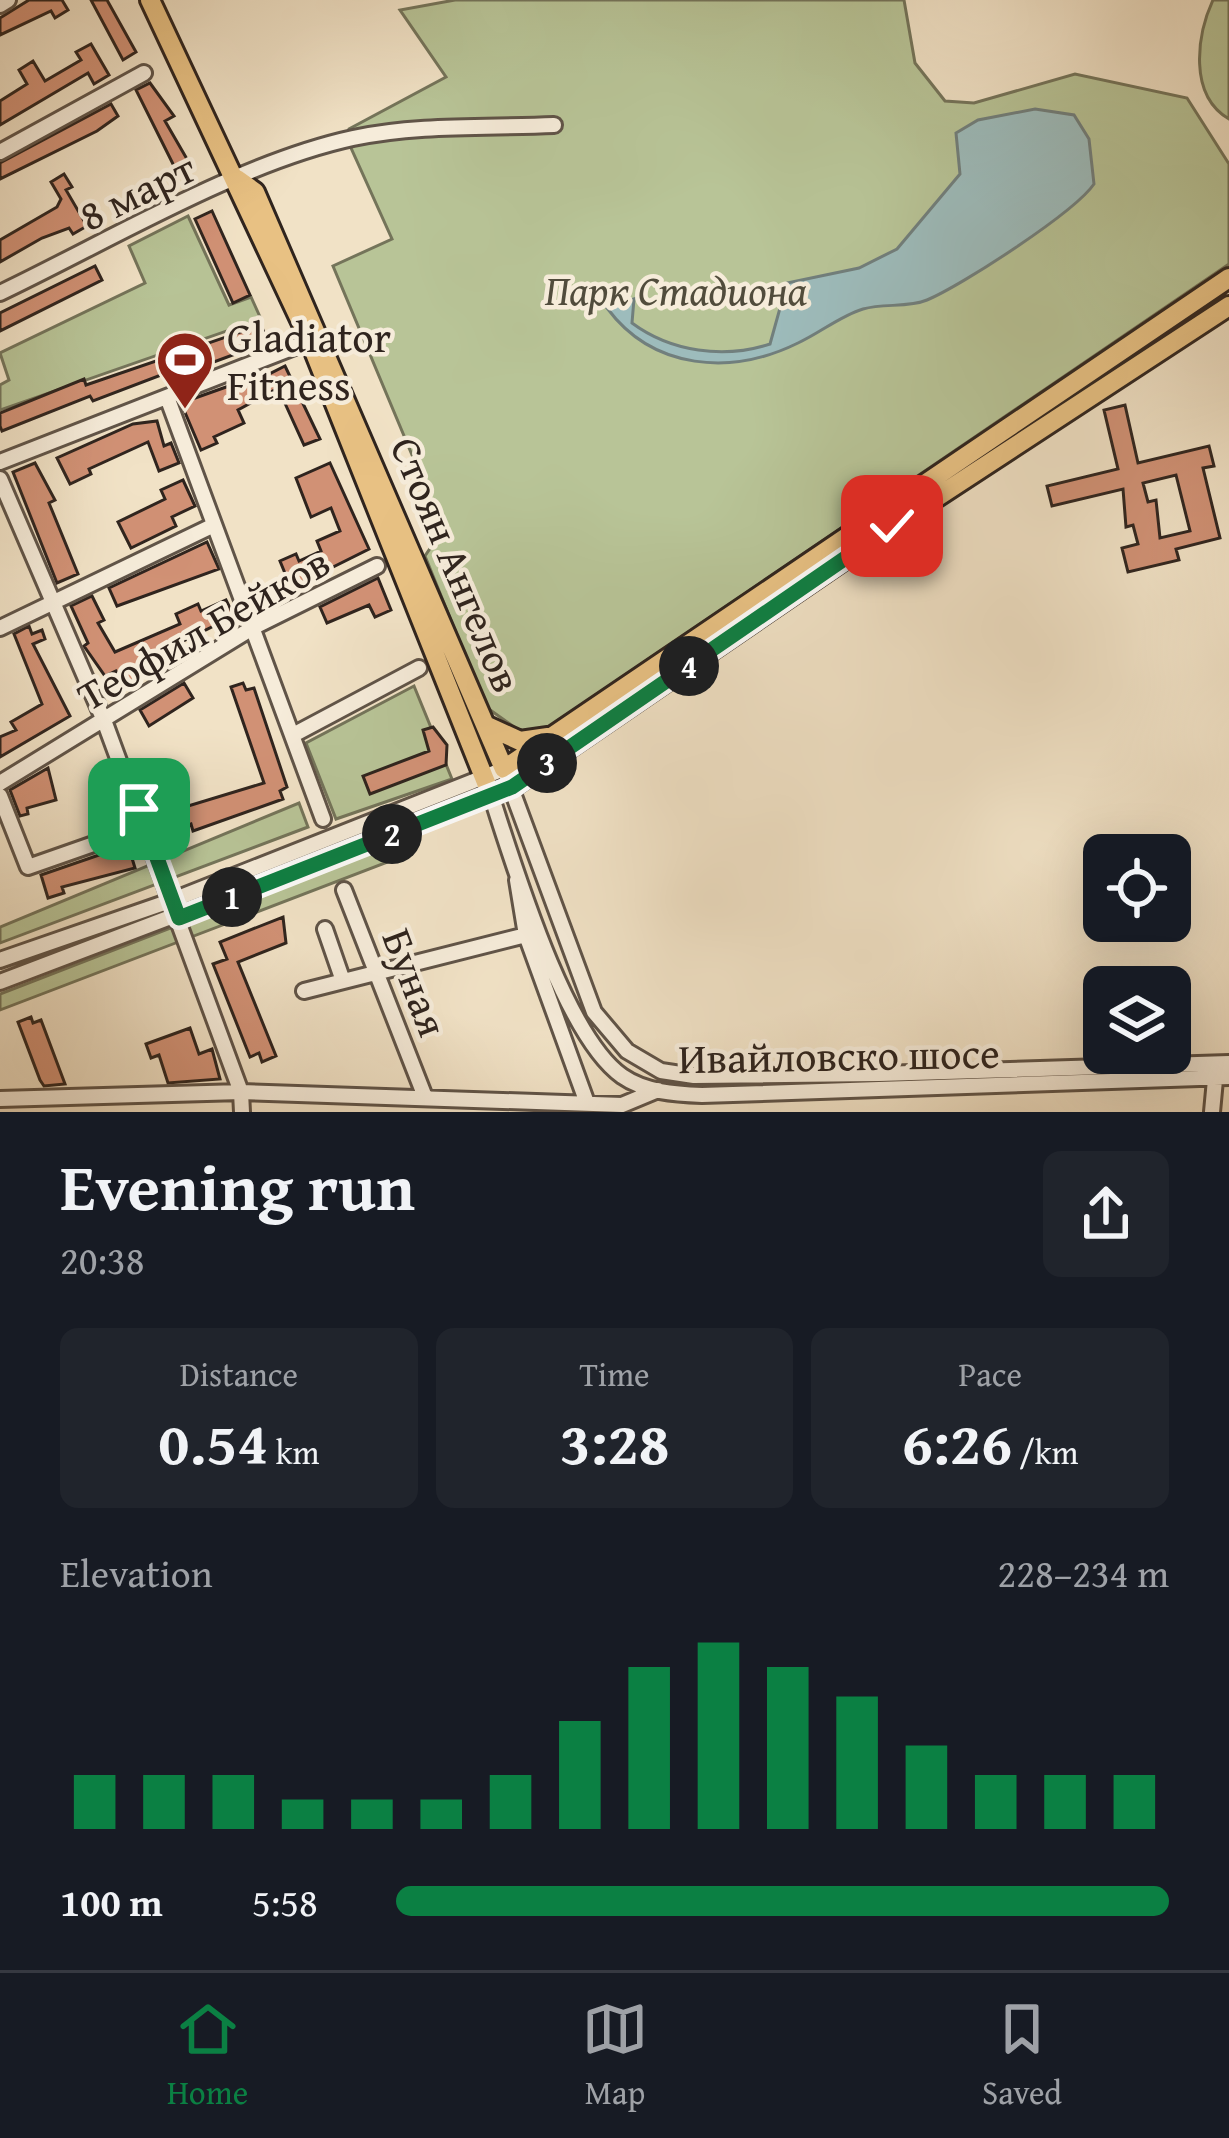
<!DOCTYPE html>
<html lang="en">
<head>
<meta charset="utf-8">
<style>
  :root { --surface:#171b24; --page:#20242c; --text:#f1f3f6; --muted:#9ea1a6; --line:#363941; --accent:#0b8043 }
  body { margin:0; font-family:"Gentium Book Plus",serif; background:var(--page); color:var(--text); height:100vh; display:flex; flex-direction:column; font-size:45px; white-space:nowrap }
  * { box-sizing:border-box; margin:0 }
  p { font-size:39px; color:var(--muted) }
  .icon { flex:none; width:66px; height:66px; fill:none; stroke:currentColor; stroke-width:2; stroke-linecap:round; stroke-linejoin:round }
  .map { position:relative; height:1112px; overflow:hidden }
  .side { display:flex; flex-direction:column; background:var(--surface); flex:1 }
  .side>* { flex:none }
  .fabs { position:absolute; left:1083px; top:834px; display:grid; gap:24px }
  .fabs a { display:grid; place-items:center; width:108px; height:108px; border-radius:18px; background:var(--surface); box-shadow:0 12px 48px #0002; font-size:60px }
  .pin { position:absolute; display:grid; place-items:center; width:102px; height:102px; color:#fff; margin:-51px; border-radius:24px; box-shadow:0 6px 18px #0006 }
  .km { position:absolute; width:60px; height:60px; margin:-30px; border-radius:50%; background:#222; color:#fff; font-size:33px; line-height:60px; text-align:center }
  .round { display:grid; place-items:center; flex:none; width:126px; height:126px; border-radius:18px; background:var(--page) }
  .summary { display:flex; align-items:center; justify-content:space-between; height:204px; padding:0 60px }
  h1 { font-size:66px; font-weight:700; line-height:90px }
  .stats { display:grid; grid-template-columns:repeat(3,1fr); gap:18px; height:204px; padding:12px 60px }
  .stats div { display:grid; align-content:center; border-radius:18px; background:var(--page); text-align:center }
  .stats b { font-size:60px; font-weight:700 }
  .stats small { font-size:33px; font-weight:400 }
  .stats p { font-size:33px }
  .chart { height:336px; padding:24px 60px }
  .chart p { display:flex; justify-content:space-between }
  .chart svg { width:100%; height:216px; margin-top:12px; stroke:var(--accent); stroke-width:6 }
  ul { padding:0 60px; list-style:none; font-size:39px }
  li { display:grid; grid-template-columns:192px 144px 1fr; align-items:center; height:90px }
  li i { height:30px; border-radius:15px; background:var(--accent) }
  .dock { display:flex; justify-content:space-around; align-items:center; height:168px; border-top:3px solid var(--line); background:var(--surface); font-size:33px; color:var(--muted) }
  .dock a { display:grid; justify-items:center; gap:6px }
  .dock .selected { color:var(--accent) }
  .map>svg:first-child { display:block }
  .green { fill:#b8c497; stroke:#74745a; stroke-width:3 }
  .water { fill:#9dbcbc; stroke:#717f7d; stroke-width:3 }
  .building { fill:#d19175; stroke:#2f241e; stroke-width:3; fill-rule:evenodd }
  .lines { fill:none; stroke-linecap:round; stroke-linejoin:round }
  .minor-casing { stroke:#605448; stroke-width:20 }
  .major-casing { stroke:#2f241e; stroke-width:24 }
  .minor { stroke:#f6ecda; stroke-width:14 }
  .major { stroke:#e8c183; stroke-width:18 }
  .route-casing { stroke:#fff; stroke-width:24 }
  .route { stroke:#0b8043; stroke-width:15 }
  .labels { text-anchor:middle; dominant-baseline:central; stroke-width:9; stroke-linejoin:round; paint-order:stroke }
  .street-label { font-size:42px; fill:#2f241e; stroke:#f6ecda }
  .park-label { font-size:42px; font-style:italic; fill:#514c3c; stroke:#f6ecda }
  .poi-label { font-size:42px; fill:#2f241e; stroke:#f6ecda; text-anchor:start }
</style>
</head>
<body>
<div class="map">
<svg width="1229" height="1112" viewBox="0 0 1229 1112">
  <rect width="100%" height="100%" fill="#f1e2c6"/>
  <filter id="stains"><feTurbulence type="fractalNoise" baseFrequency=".00167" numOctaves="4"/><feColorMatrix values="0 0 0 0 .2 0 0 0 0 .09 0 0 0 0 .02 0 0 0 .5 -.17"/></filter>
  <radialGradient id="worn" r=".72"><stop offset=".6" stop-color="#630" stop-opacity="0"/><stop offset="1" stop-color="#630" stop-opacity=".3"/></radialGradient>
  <path class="green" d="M455 0H904L915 63 945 101 974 103 1075 74 1187 98 1229 164V264L540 733 521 732 486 707 425 556 443 529 333 266 392 239 347 139 349 129 446 77 400 10Z
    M1213 0H1229V119C1188 95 1197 35 1213 0Z
    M188 216 229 305 251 297 261 319 0 410V385L9 380 0 353 145 283 129 246Z
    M414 686 452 779 336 819 306 743Z
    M299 803 308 827 0 943V927Z
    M408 836 406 855 0 1010V994Z"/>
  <path class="water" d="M1035 109 1074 115 1089 139 1094 184C1075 212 961 286 927 300 908 308 884 303 863 309 840 316 820 333 798 343 731 376 653 370 607 308L634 299 632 323C671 352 724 359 770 344L787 283 859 268 897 249 960 174 956 133 978 120Z"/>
  <path class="building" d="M29 0H62L68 10 55 18 51 11 0 35V18Z
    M91 0H107L136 52 123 60Z
    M91 44 109 75 94 84 88 73 0 125V101L27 84 19 70 33 61 45 81 81 60 76 52Z
    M150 83 174 116 165 121 191 166 178 174 136 90Z
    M111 104 118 116 97 131 0 179V163Z
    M64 174 72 187 66 190 87 226 73 234 69 228 42 238 0 262V240L57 207 61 199 51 182Z
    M212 211 250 295 233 303 195 219Z
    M95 266 102 280 0 331V313Z
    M261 325 268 342 184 373 182 367 93 401 90 396 2 431 0 426V413L84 379 86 385Z
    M285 366 320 439 304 445 278 388 238 410 244 423 214 437 217 443 201 450 181 403 229 386 232 393Z
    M1125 405 1138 463 1209 446 1214 466 1203 468 1220 538 1176 549 1179 560 1128 572 1122 548 1138 544 1133 525 1126 527 1123 489 1052 506 1047 486 1118 469 1104 410ZM1176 475 1190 531 1160 538 1156 500 1148 502 1143 483Z
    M157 421 164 446 171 443 179 463 159 471 148 442 89 469 91 474 70 484 57 458 133 424Z
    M35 463 55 500 49 503 78 574 57 583 13 472Z
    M330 463 369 549 291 588 280 561 296 554 299 561 321 551 317 541 340 531 331 508 311 517 296 478Z
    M183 480 195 506 172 517 176 526 131 548 118 522 165 499 161 490Z
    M207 542 219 569 117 606 109 588Z
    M378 578 391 610 375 617 369 605 327 623 320 607Z
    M92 596 104 620 98 623 115 652 180 624 176 614 198 604 201 611 226 600 234 616 157 654 161 662 125 685 116 671 105 676 84 646 88 643 71 606Z
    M29 626 32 634 42 630 45 639 33 644 70 716 0 757V737L16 730 11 722 42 704 14 634Z
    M184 683 193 698 149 726 140 710Z
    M243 683 246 690 254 688 287 787 280 791 283 799 193 831 191 824 159 836 155 816 264 783 231 687Z
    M433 727 447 745 446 765 370 794 363 776 429 751 423 730Z
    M48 768 56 800 27 808 28 814 20 816 10 790Z
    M128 845 135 868 62 887 64 893 48 898 41 875Z
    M283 917 286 943 238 962 276 1056 262 1062 259 1053 250 1057 213 964 227 959 220 942Z
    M31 1017 33 1023 41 1020 65 1084 44 1086 40 1080 18 1022Z
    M190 1028 199 1054 212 1049 220 1079 168 1083 159 1055 151 1058 146 1044Z"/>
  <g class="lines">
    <g class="minor-casing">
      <path id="minor" d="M0 5 8 0
        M0 152 144 73
        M0 293C107 242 238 163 353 138 418 124 488 128 554 125
        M167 397 323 819
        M0 462 310 341
        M0 479 105 723 241 1092 242 1112
        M0 628 212 526
        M293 735 419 668
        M0 783 254 627 377 566
        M0 796 28 867 145 826
        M517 880 526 935 587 1103
        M344 890 425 1097
        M325 929 343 981
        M0 960 173 900 504 769 594 1012 627 1051 661 1071 694 1076 879 1074 1229 1063
        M0 982 491 795C514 865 564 1035 622 1076 645 1092 675 1094 702 1095L1229 1077
        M304 991 526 935
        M0 1099 241 1092 622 1105 658 1090
        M1212 1112 1216 1069"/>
    </g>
    <g class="major-casing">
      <path id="major" d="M150 0 310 341 491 795 512 787 893 526 1229 306
        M237 179 255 192 504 769 1229 278
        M485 725 520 741 548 737"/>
    </g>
    <use href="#minor" class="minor"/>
    <use href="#major" class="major"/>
  </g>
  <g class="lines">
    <g class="route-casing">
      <path id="route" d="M139 809 179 918 512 787 892 526"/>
    </g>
    <use href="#route" class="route"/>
  </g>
  <defs>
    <g id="stadium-pin" transform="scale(3)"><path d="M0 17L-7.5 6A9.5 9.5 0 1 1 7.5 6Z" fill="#8f2418" stroke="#f6ecda"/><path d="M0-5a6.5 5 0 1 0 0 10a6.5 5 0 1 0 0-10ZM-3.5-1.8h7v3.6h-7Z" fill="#fff"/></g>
  </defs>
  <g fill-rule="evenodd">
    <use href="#stadium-pin" x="185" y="360"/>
  </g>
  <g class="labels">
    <g class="street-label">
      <text transform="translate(137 191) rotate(-26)">8 март</text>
      <text transform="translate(457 564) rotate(67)">Стоян Ангелов</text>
      <text transform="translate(203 628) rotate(-30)">Теофил Бейков</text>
      <text transform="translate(416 982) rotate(69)">Буная</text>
      <text transform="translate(839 1055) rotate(-1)">Ивайловско шосе</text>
    </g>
    <g class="park-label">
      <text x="676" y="289">Парк Стадиона</text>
    </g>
    <g class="poi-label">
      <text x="227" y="336">Gladiator<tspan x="227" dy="48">Fitness</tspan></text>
    </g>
  </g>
  <rect width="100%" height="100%" filter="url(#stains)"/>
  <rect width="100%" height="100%" fill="url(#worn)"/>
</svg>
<div class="fabs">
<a><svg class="icon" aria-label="locate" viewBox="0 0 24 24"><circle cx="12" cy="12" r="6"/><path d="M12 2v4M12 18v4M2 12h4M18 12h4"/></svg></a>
<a><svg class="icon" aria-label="layers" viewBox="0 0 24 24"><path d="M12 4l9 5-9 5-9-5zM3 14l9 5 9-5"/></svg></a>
</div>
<div class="pin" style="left:139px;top:809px;background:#1e9e55"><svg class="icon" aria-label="arrive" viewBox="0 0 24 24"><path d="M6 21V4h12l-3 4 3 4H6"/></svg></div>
<div class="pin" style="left:892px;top:526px;background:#d93025"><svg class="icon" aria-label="check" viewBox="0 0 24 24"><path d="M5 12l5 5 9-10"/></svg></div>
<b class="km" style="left:232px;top:897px">1</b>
<b class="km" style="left:392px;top:834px">2</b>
<b class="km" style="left:547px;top:763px">3</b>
<b class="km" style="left:689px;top:666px">4</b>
</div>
<section class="side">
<div class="summary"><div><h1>Evening run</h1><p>20:38</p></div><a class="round"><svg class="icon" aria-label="share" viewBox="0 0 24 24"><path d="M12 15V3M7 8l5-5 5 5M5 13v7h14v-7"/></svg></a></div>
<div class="stats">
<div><p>Distance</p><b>0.54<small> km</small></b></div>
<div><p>Time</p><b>3:28</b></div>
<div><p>Pace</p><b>6:26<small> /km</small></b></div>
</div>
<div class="chart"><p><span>Elevation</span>228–234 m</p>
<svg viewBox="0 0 160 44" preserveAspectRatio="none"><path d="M5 44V33M15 44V33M25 44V33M35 44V38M45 44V38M55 44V38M65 44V33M75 44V22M85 44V11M95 44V6M105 44V11M115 44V17M125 44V27M135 44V33M145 44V33M155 44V33"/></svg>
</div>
<ul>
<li><b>100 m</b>5:58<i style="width:100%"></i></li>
</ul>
</section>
<nav class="dock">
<a class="selected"><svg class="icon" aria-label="home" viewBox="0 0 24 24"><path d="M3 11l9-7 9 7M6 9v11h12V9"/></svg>Home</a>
<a><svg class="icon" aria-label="map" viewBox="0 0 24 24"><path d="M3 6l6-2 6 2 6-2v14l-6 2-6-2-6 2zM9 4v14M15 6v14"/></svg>Map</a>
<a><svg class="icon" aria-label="saved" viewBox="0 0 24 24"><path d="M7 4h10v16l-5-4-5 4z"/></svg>Saved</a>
</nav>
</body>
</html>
